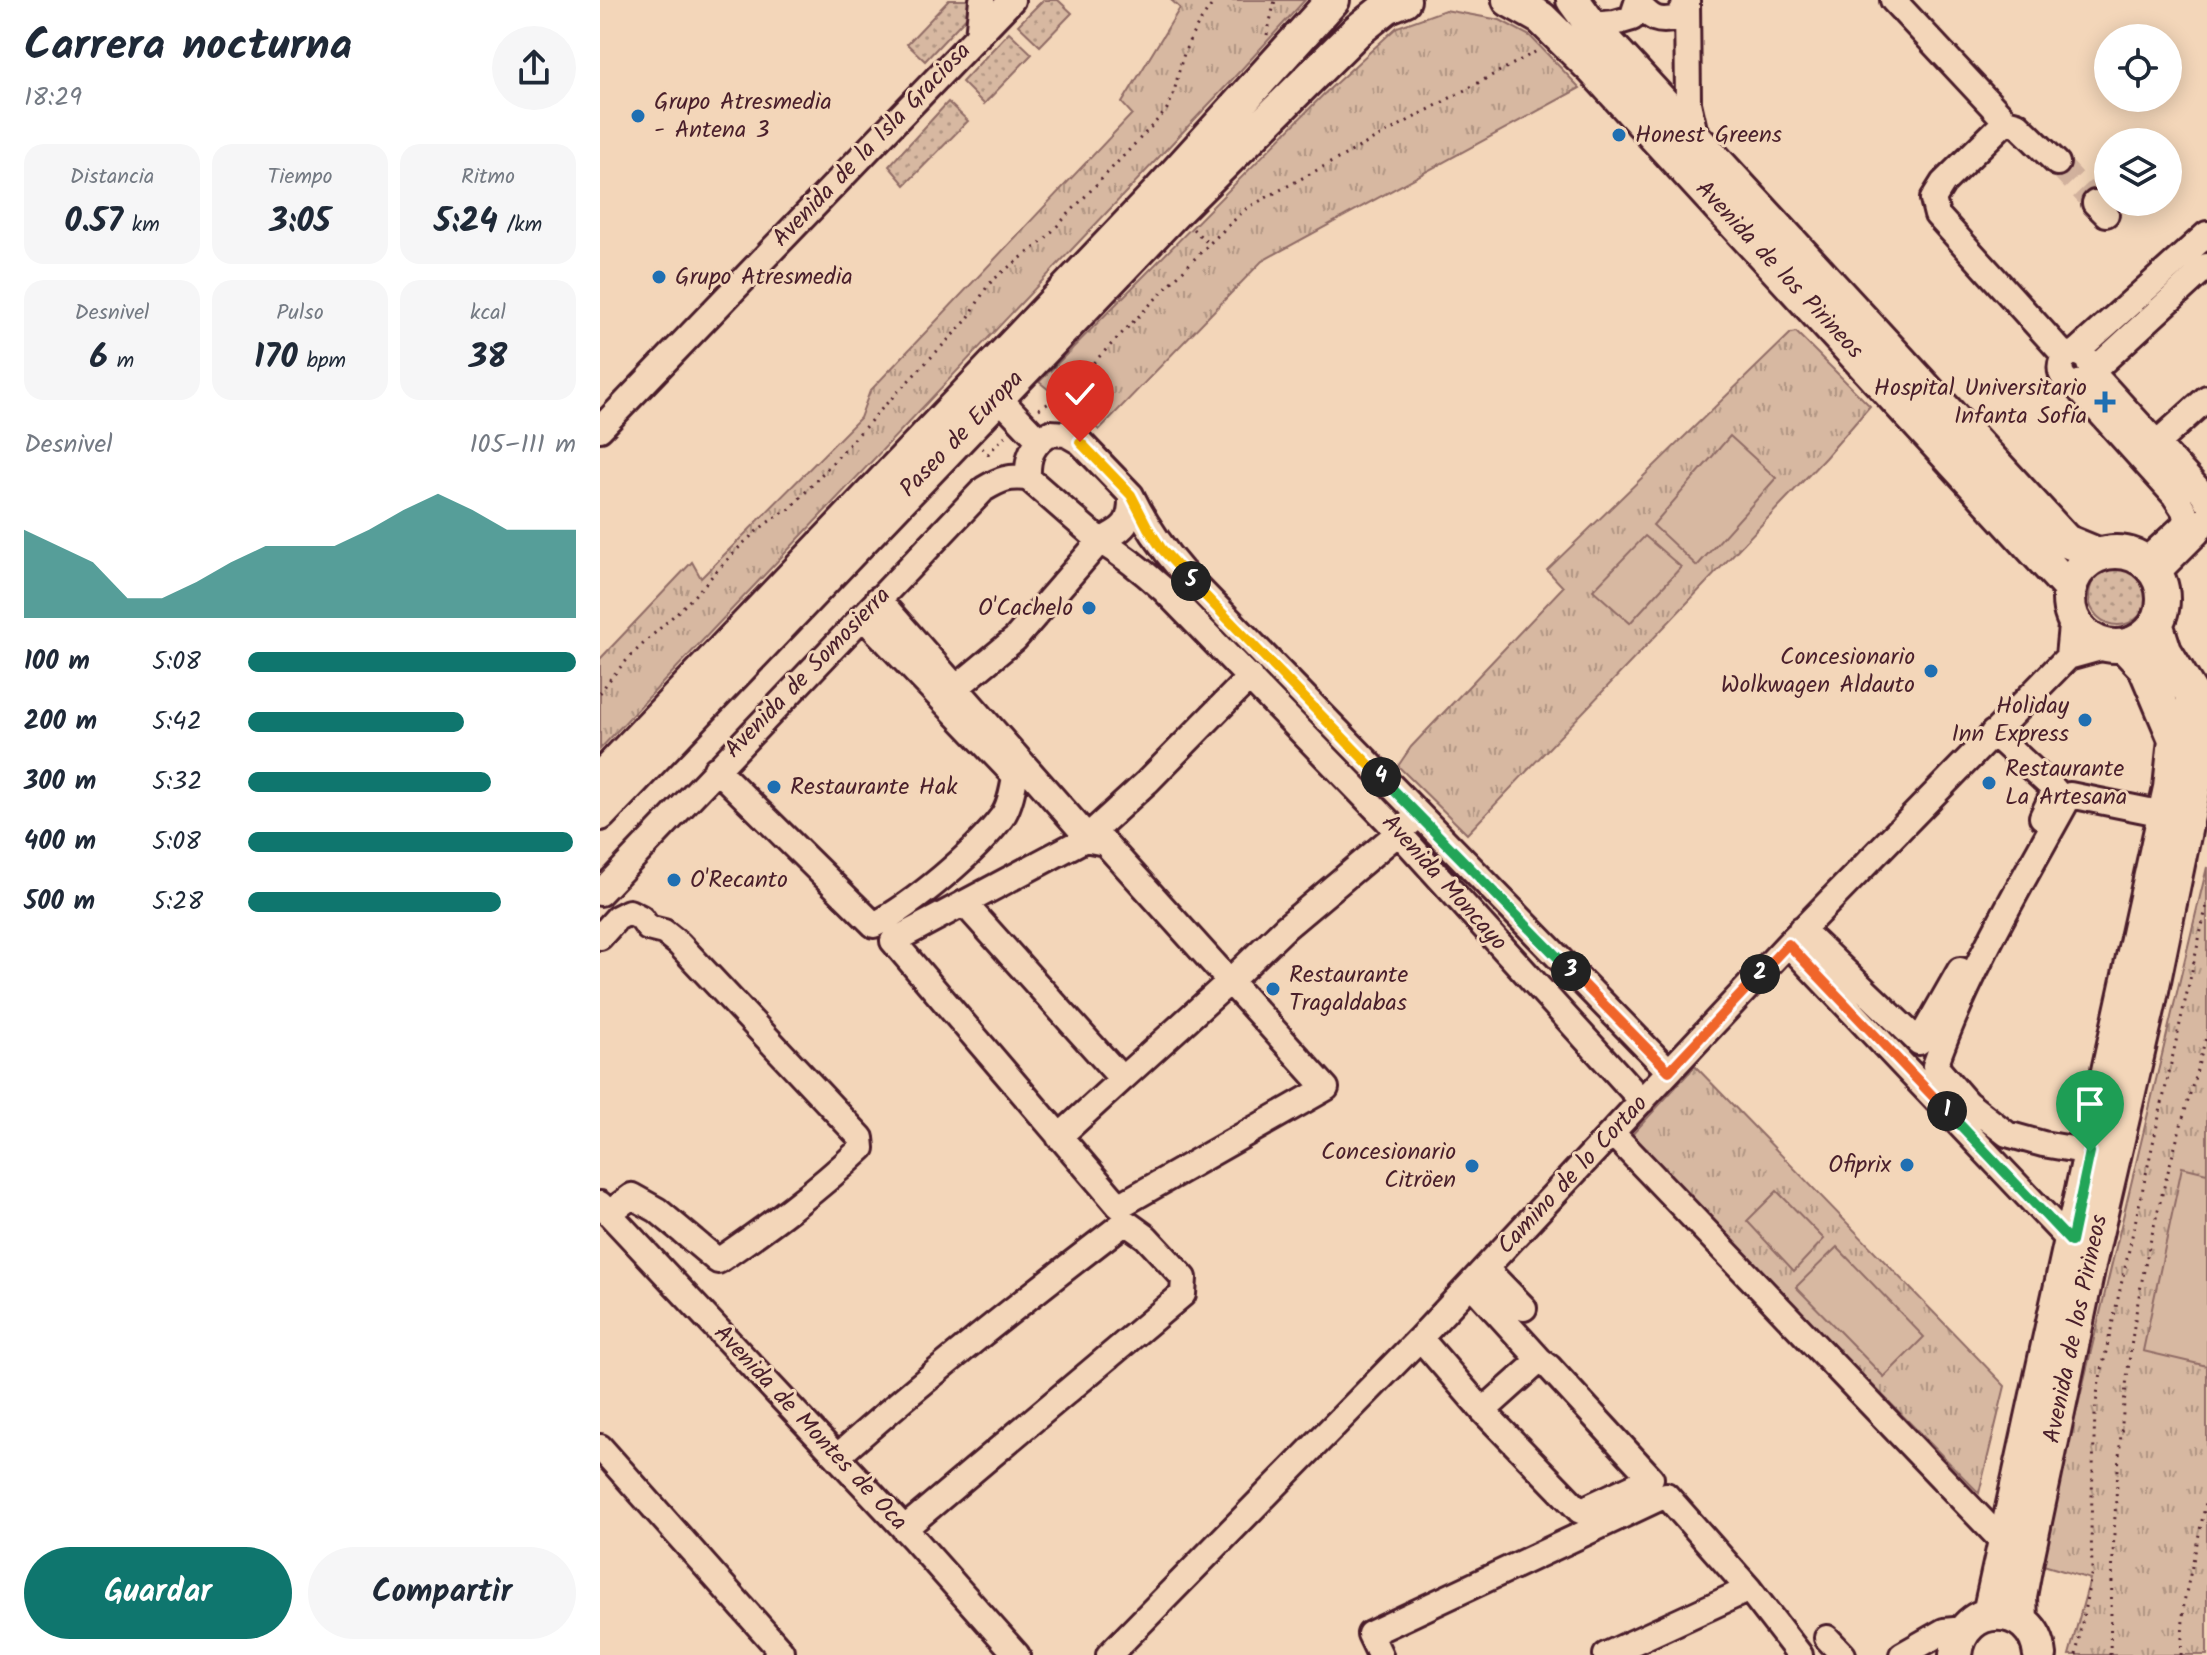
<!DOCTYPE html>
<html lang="es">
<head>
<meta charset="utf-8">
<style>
  :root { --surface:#fff; --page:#f6f6f7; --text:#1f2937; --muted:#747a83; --accent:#0f766e }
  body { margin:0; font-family:Kalam,sans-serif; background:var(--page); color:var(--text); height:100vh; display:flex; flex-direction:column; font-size:30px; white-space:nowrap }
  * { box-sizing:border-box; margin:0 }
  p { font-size:26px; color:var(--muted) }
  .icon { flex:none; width:44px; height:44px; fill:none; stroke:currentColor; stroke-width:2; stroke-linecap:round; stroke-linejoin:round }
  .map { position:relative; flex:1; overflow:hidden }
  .panel { display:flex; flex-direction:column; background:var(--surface); width:600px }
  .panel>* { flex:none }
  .tools { position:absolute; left:1494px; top:24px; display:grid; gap:16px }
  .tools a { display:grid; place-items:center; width:88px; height:88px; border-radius:50%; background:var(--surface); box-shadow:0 4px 20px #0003; font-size:40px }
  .pin { position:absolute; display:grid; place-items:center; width:68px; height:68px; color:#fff; margin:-82px -34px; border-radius:50% 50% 50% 0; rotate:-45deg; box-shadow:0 0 8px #0007 }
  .pin .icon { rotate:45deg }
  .km { position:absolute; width:40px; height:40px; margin:-20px; border-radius:50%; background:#222; color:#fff; font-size:22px; line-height:40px; text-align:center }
  .round { display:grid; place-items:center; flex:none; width:84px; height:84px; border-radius:42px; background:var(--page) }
  .overview { display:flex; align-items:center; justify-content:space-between; height:136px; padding:0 24px }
  h1 { font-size:44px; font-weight:600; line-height:60px }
  .figures { display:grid; grid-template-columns:repeat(3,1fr); gap:12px; height:136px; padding:8px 24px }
  .figures div { display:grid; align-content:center; border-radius:20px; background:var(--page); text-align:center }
  .figures b { font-size:34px; font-weight:600 }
  .figures small { font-size:22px; font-weight:400 }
  .figures p { font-size:22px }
  .chart { height:224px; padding:16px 24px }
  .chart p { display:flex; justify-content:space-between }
  .chart svg { width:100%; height:144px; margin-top:8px; fill:var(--accent); opacity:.7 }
  .primary-button { display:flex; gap:16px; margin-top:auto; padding:16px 24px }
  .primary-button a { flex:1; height:92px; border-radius:48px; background:var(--accent); color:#fff; font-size:32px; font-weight:600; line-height:92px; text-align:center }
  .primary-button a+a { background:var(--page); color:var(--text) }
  ul { padding:0 24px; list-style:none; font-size:26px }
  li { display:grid; grid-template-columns:128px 96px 1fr; align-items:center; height:60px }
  li i { height:20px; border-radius:10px; background:var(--accent) }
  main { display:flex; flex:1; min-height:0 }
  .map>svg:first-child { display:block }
  .grass { fill:url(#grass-dots); stroke:#906c66; stroke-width:2 }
  .park { fill:url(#park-tufts); stroke:#906c66; stroke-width:2 }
  .pitch { fill:#d7b8a1; stroke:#906c66; stroke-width:2 }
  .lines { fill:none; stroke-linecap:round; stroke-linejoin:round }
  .minor-tunnel { stroke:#d1b19d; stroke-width:24; stroke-dasharray:24 12; stroke-linecap:butt }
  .minor-casing { stroke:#4a1f2b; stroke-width:30 }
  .major-casing { stroke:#4a1f2b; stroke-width:38 }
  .path { stroke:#4a1f2b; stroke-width:3; stroke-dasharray:2 6; stroke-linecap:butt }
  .minor { stroke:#f3d6b9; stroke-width:24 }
  .major { stroke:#f3d6b9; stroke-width:32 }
  .split-1-casing { stroke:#fff; stroke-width:16 }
  .split-2-casing { stroke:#fff; stroke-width:16 }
  .split-3-casing { stroke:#fff; stroke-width:16 }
  .split-4-casing { stroke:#fff; stroke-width:16 }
  .split-5-casing { stroke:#fff; stroke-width:16 }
  .split-6-casing { stroke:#fff; stroke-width:16 }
  .split-1 { stroke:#22a559; stroke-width:10 }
  .split-2 { stroke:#f0652b; stroke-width:10 }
  .split-3 { stroke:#f0652b; stroke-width:10 }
  .split-4 { stroke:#22a559; stroke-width:10 }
  .split-5 { stroke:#f5b400; stroke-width:10 }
  .split-6 { stroke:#f5b400; stroke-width:10 }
  .poi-dot { fill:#1f6fb2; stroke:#f3d6b9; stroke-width:3 }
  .labels { text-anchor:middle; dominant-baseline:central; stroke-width:6; stroke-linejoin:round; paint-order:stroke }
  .poi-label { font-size:24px; fill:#4a1f2b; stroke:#f3d6b9; text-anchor:start }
  .street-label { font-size:24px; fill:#4a1f2b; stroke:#f3d6b9 }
</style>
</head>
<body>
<main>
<section class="panel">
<div class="overview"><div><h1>Carrera nocturna</h1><p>18:29</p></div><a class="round"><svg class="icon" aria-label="share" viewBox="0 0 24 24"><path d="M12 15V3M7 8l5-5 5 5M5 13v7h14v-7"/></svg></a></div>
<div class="figures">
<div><p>Distancia</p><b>0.57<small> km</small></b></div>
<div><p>Tiempo</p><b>3:05</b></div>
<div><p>Ritmo</p><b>5:24<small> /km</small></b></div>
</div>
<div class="figures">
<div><p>Desnivel</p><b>6<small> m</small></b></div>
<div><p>Pulso</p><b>170<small> bpm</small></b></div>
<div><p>kcal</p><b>38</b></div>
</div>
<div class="chart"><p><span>Desnivel</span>105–111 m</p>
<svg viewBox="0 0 160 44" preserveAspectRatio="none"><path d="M0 44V17L10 22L20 27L30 38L40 38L50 33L60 27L70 22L80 22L90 22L100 17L110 11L120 6L130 11L140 17L150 17L160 17V44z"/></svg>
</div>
<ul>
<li><b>100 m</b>5:08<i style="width:100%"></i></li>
<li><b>200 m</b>5:42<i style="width:66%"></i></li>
<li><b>300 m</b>5:32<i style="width:74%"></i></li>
<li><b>400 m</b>5:08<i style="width:99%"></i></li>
<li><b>500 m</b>5:28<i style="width:77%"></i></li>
</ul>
<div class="primary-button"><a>Guardar</a><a>Compartir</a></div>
</section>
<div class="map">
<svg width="1607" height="1655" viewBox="0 0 1607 1655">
  <defs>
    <pattern id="grass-dots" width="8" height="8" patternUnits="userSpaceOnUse" patternTransform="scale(2)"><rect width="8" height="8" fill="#d7b8a1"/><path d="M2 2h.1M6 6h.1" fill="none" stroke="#b09583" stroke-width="1.8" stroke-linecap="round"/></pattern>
    <pattern id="park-tufts" width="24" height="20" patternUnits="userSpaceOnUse" patternTransform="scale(2)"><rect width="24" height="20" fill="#d7b8a1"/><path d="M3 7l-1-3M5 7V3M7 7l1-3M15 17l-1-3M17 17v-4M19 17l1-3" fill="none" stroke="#b09583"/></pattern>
  </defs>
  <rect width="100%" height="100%" fill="#f3d6b9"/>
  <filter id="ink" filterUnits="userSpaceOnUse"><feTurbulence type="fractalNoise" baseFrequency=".0125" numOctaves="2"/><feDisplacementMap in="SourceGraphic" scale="16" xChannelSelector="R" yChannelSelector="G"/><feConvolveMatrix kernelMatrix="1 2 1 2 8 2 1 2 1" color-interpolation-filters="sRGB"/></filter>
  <g filter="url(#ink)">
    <path class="grass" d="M349 0H375L373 10 325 61 307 44Z
      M443 0H458L472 13 440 46 418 25Z
      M409 32 432 54 384 104 362 82Z
      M348 102 368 121 305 185 289 166Z
      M1489 596a29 29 0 1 1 58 0a29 29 0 1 1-58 0Z"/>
    <path class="park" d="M571 0H705L629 83 0 749V659L92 562 101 578 260 418 270 391 532 114 522 103 580 8Z
      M845 10 900 20 930 36 980 88 662 261 499 430 439 382 723 95 797 27Z
      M1196 332 1270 406 1225 458 867 834 798 766 811 747 963 587 947 570 1191 333Z
      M1607 867V1655H1469L1490 1579 1440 1564Z
      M1095 1066 1405 1386 1379 1493 1029 1138Z"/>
    <path class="pitch" d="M1130 436 1176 478 1097 566 1053 525Z
      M1045 536 1081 567 1030 623 993 590Z
      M1582 1167 1607 1173V1366L1543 1351Z
      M1177 1191 1224 1239 1194 1271 1147 1221Z
      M1237 1247 1324 1337 1284 1377 1196 1287Z"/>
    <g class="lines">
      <path class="minor-tunnel" d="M1457 163 1495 203"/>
      <g class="minor-casing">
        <path id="minor" d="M1087 0 1088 103 1096 138
          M1293 0 1406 121 1343 183 1333 199 1337 215 1465 356
          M1038 4C1052 19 1057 23 1078 18L1087 2
          M991 25 1015 23 1032 18 1038 0
          M378 36 382 0
          M1406 121 1417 124 1457 163
          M1495 203 1506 214
          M1607 266 1492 372 1603 494 1607 502
          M1476 352 1607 234
          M1475 385 1488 379 1492 372 1487 358 1476 352C1456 356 1455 378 1475 385L1574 495 1584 510 1586 519 1583 526 1545 561
          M398 397 439 440
          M0 429 412 0
          M450 433 466 434 480 442 531 495C532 524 524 529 500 541L428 478C427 457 432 444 450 433Z
          M1557 443 1607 398
          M531 495C545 524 561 547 582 571L1069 1071
          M1556 574 1597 533 1607 517
          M278 599 483 832 485 839 293 941 519 1206 726 1088 505 843 485 839
          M1468 657 1472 615
          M356 688 415 639 500 541C523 555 543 571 563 589L787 820 1042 1101
          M1393 733 1455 790 1442 817
          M116 769 274 925C314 904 375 853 402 817 410 806 413 789 415 776L262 616
          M485 839 547 782 650 677
          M0 893 384 489C401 479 408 476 428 478
          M364 903 522 1079 630 981 686 927 811 822
          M1201 929 1319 1042 1360 970
          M0 937 17 918 29 912 41 918 48 928 64 932 79 944 261 1138 262 1148C217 1191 169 1226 118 1261L57 1210 32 1196 9 1213
          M1188 944 1471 1242
          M1012 1133 1406 1545
          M459 1137 522 1079
          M1490 1152 1443 1144 1407 1134 1367 1103 1335 1066C1367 973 1423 881 1470 795L1564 814
          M0 1204 314 1539 417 1655
          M886 1269 924 1308
          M871 1284 940 1360 883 1411
          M820 1338 883 1411 980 1511 1051 1478 949 1367 940 1360
          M0 1447 181 1651 176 1655
          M237 1457C327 1376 423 1301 519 1227L528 1224 546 1237 584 1278 583 1294 304 1529
          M1227 1638 1243 1655
          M509 1655 820 1338 1188 944 1468 657 1508 646
          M780 1655 770 1634 1066 1495 1149 1589 1200 1655
          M1006 1655 1149 1589
          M1302 1655 1344 1631 1365 1629"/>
      </g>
      <g class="major-casing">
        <path id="major" d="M909 0 941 18 992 68 1470 589
          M973 0 991 25 1466 541 1500 555
          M1469 599a47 47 0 1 1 94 0a47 47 0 1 1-94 0Z
          M0 779 557 194 733 0
          M0 814 575 212 757 31 787 7 804 0
          M1389 1614 1570 788 1575 739 1545 668 1524 646
          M1421 1620 1420 1596 1425 1569 1488 1269 1549 1005 1602 748 1591 693 1565 651 1556 623
          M1356 1655C1361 1600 1434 1600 1440 1655"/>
      </g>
      <path class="path" d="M667 35 675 0
        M593 229 609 244 647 208 937 51
        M439 409 461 396 608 245
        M382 448 388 454 405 436
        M0 693C23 659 56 633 86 604 117 573 150 528 190 509L288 402 367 320 388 285 401 273 442 242 565 112C575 96 576 81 581 63 588 39 600 19 616 0
        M1476 1655 1492 1570 1491 1524 1495 1413 1498 1387 1607 904
        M1510 1655C1512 1550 1517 1444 1532 1340 1546 1236 1579 1135 1607 1034
        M1581 1655 1584 1602 1607 1498"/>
      <use href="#minor" class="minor"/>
      <use href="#major" class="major"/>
    </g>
  </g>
  <g class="lines" filter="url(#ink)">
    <g class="split-1-casing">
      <path id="split-1" d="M1347 1111 1471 1242 1490 1152"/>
    </g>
    <g class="split-2-casing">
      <path id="split-2" d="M1160 974 1188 944 1347 1111"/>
    </g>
    <g class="split-3-casing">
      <path id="split-3" d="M971 971 1069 1071 1160 974"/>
    </g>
    <g class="split-4-casing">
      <path id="split-4" d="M781 777 971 971"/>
    </g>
    <g class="split-5-casing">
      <path id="split-5" d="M591 581 781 777"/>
    </g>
    <g class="split-6-casing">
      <path id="split-6" d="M480 442 531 495 548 528 561 548 591 581"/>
    </g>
    <use href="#split-1" class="split-1"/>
    <use href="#split-2" class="split-2"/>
    <use href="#split-3" class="split-3"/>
    <use href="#split-4" class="split-4"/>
    <use href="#split-5" class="split-5"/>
    <use href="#split-6" class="split-6"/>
  </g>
  <g class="poi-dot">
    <circle cx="38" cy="116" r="8"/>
    <circle cx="1019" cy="135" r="8"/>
    <circle cx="59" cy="277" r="8"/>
    <path d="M1501 390h8v8h8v8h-8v8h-8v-8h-8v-8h8z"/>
    <circle cx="489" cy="608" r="8"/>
    <circle cx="1331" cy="671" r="8"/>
    <circle cx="1485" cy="720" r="8"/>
    <circle cx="1389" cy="783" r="8"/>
    <circle cx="174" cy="787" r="8"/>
    <circle cx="74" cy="880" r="8"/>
    <circle cx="673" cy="989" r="8"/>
    <circle cx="1307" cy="1165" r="8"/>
    <circle cx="872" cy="1166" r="8"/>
  </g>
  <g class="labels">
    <g class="poi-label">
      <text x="54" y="102">Grupo Atresmedia<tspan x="54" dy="28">- Antena 3</tspan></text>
      <text x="1035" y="135">Honest Greens</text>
      <text x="75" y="277">Grupo Atresmedia</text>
      <text x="1487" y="388" text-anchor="end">Hospital Universitario<tspan x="1487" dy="28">Infanta Sofía</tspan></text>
      <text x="473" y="608" text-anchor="end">O'Cachelo</text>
      <text x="1315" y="657" text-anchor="end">Concesionario<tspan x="1315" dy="28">Wolkwagen Aldauto</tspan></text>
      <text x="1469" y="706" text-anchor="end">Holiday<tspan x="1469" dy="28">Inn Express</tspan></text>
      <text x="1405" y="769">Restaurante<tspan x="1405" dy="28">La Artesana</tspan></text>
      <text x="190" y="787">Restaurante Hak</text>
      <text x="90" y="880">O'Recanto</text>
      <text x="689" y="975">Restaurante<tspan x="689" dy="28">Tragaldabas</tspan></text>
      <text x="856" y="1152" text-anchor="end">Concesionario<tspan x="856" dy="28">Citröen</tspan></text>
      <text x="1291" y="1165" text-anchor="end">Ofiprix</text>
    </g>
    <g class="street-label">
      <text transform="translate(272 145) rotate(-46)">Avenida de la Isla Graciosa</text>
      <text transform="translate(1179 270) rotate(47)">Avenida de los Pirineos</text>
      <text transform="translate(362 434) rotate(-46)">Paseo de Europa</text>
      <text transform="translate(208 673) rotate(-46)">Avenida de Somosierra</text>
      <text transform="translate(844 883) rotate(48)">Avenida Moncayo</text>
      <text transform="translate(973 1175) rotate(-47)">Camino de lo Cortao</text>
      <text transform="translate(1476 1329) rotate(-78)">Avenida de los Pirineos</text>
      <text transform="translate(210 1428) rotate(47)">Avenida de Montes de Oca</text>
    </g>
  </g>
</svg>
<div class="tools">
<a><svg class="icon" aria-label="locate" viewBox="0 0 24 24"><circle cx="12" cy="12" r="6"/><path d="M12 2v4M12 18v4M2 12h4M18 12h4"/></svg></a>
<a><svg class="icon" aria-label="layers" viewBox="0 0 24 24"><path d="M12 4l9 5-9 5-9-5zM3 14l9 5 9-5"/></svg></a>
</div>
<div class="pin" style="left:1490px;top:1152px;background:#1e9e55"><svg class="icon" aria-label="arrive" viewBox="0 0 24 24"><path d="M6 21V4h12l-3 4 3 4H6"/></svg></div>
<div class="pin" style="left:480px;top:442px;background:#d93025"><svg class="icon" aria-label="check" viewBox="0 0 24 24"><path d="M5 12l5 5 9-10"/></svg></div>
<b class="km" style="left:1347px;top:1111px">1</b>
<b class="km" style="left:1160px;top:974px">2</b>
<b class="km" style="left:971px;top:971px">3</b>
<b class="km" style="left:781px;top:777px">4</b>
<b class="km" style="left:591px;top:581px">5</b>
</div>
</main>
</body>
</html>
